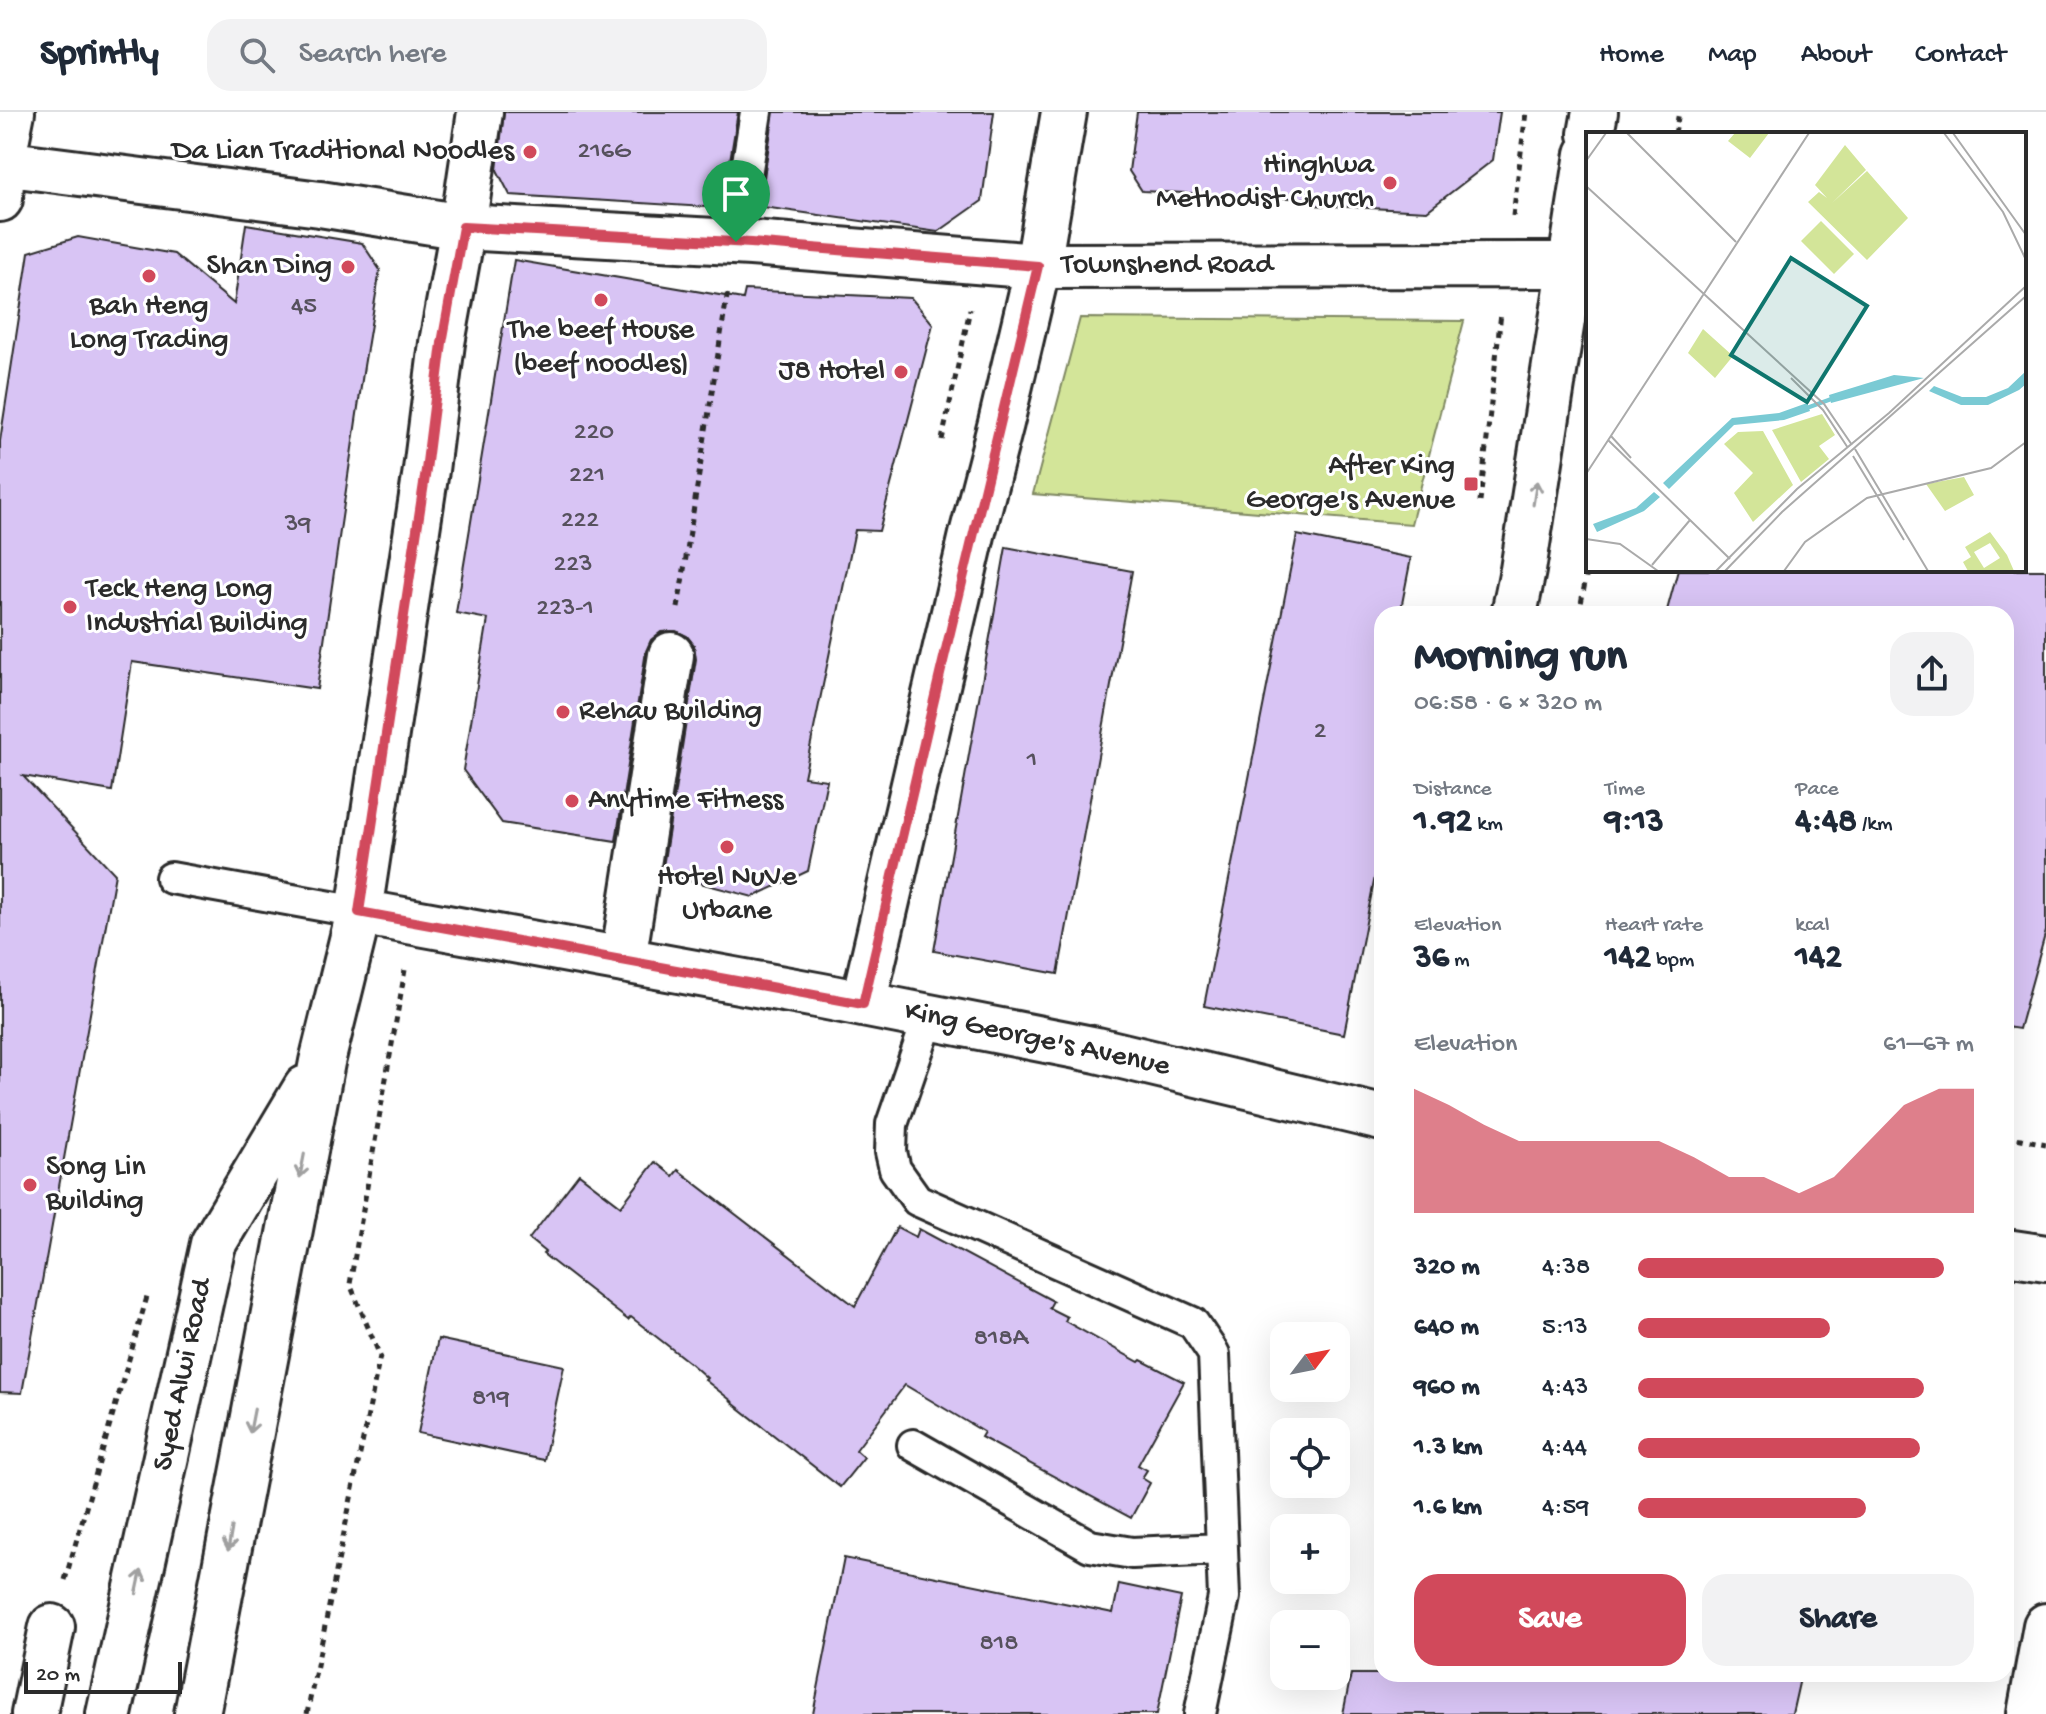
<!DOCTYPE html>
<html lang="en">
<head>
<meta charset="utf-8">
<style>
  :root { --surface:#fff; --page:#f2f2f3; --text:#1f2937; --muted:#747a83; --line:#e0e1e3; --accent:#d1495b }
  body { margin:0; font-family:"Gochi Hand",sans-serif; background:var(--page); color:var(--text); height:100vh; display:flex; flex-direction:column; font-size:30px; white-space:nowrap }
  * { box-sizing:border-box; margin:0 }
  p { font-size:26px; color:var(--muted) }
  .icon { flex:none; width:44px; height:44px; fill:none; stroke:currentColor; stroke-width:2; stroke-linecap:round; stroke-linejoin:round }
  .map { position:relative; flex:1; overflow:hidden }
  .sheet { position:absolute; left:1374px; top:494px; width:640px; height:1076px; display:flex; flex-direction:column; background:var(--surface); border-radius:24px; box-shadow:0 8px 32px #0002 }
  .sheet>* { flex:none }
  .needle { width:52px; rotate:58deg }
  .buttons { position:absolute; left:1270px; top:1210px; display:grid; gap:16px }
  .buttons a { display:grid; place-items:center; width:80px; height:80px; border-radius:16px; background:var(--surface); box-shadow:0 8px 32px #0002; font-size:40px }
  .scale { position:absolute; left:24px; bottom:20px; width:158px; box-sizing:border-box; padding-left:8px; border:4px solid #2b2b2b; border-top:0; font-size:22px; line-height:28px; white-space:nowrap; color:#2b2b2b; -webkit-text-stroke:6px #fff; paint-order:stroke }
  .pin { position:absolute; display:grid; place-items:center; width:68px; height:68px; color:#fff; margin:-82px -34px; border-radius:50% 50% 50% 0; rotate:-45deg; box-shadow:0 0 8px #0007 }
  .pin .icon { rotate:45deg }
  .round { display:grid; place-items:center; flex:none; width:84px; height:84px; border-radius:24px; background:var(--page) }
  .summary { display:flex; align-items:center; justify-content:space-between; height:136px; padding:0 40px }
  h1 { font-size:44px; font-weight:800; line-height:60px }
  .stats { display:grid; grid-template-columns:repeat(3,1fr); gap:12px; height:136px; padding:8px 40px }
  .stats div { display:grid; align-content:center }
  .stats b { font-size:34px; font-weight:800 }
  .stats small { font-size:22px; font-weight:400 }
  .stats p { font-size:22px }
  .chart { height:224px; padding:16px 40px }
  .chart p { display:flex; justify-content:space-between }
  .chart svg { width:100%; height:144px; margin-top:8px; fill:var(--accent); opacity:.7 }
  .action { display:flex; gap:16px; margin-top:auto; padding:16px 40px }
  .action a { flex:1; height:92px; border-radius:24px; background:var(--accent); color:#fff; font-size:32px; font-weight:800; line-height:92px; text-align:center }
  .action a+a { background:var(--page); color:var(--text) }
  ul { padding:0 40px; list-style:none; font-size:26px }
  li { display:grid; grid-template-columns:128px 96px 1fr; align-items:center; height:60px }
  li i { height:20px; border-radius:10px; background:var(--accent) }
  header { display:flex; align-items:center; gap:48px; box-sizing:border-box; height:112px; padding:0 40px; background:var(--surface); border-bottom:2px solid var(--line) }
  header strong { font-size:38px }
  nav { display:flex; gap:44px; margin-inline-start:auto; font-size:28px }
  .search { width:560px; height:72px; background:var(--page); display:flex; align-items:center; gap:20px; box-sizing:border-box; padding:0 28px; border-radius:24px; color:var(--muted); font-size:30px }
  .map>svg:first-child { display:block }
  .green { fill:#d3e599; stroke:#7f8862; stroke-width:2 }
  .building { fill:#d8c4f4; stroke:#2b2b2b; stroke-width:2 }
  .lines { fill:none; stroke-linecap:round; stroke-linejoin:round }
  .service-casing { stroke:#2b2b2b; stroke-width:36 }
  .pedestrian-casing { stroke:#2b2b2b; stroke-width:50 }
  .minor-casing { stroke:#2b2b2b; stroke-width:50 }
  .tertiary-casing { stroke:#2b2b2b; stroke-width:50 }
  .path { stroke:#2b2b2b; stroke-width:5; stroke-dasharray:6 6; stroke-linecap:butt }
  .service { stroke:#fff; stroke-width:30 }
  .pedestrian { stroke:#fff; stroke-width:44 }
  .minor { stroke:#fff; stroke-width:44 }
  .tertiary { stroke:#fff; stroke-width:44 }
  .oneway { stroke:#a0a0a0 }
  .route-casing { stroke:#fff; stroke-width:16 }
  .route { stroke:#d1495b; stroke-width:10 }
  .poi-dot { fill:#d1495b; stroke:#fff; stroke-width:3 }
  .labels { text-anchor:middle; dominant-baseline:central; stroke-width:6; stroke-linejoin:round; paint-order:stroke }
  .number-label { font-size:26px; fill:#56515d }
  .poi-label { font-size:30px; fill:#2b2b2b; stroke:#fff; text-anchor:end }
  .street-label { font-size:30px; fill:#2b2b2b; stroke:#fff }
  .inset-river { fill:none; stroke:#7acad4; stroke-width:4 }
  .inset-road { fill:none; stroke:#aaa; stroke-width:2 }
  .view { fill:#0f766e; fill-opacity:0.15; stroke:#0f766e; stroke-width:4 }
  .inset-edge { fill:none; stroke:#2b2b2b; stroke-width:4 }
</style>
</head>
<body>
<header>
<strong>Sprintly</strong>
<div class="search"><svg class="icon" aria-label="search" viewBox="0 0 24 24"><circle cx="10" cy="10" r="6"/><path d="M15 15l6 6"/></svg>Search here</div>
<nav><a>Home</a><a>Map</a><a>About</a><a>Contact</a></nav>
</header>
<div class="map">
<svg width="2046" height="1602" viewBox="0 0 2046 1602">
  <rect width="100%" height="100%" fill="#fff"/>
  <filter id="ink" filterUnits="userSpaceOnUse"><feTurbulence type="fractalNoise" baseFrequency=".0125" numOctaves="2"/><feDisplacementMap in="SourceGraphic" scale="16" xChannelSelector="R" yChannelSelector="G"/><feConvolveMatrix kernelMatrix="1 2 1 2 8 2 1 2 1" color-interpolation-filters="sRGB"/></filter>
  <g filter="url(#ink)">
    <path class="green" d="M1080 206 1464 209 1411 412 1033 382Z"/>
    <path class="building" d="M504 0H738L725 79 727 90 706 87 705 95 510 83 497 58Z
      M774 0H994L982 89 938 120 756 94 761 85Z
      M1137 0H1500L1493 48 1427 99 1313 93 1314 87 1142 79 1129 59Z
      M246 112 362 131 380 158 364 254 317 577 132 550 112 679 23 664 115 762 22 1281 0 1280V329L29 140 78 125 174 142 234 192Z
      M514 148 743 187 745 178 911 186 933 212 879 419 855 418 804 665 827 668 808 759 753 785 662 761 696 547 694 533 687 524 676 519 661 520 651 528 646 539 616 729 502 711 463 658 488 507 456 501Z
      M1297 423 1411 446 1400 502H1382V729L1344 922 1204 894Z
      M1006 435 1132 459 1058 862 934 839Z
      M1678 458H2046V819L2019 917 2006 915V502H1666Z
      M655 1050 673 1064 678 1058 855 1194 897 1115 916 1125 919 1117 1053 1189 1049 1196 1067 1205 1065 1209 1139 1250 1141 1248 1184 1270 1138 1353 1147 1358 1142 1366 1150 1371 1131 1406 981 1325 984 1320 905 1273 856 1338 864 1345 840 1375 730 1289 733 1290 705 1268 707 1266 690 1251 631 1205 628 1208 543 1142 545 1140 529 1127 579 1062 621 1094Z
      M438 1227 564 1254 544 1348 418 1321Z
      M844 1446 1113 1501 1119 1472 1181 1485 1157 1602H813Z
      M1351 1562H1801L1792 1602H1343Z"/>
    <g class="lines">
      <g class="service-casing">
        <path id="service" d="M743 82 756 0
          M171 766 359 800
          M929 905 892 1012 891 1040 895 1057 917 1088 1193 1211 1214 1242 1224 1485 1200 1602
          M913 1333 1090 1434 1132 1441 1222 1437"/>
      </g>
      <g class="pedestrian-casing">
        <path id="pedestrian" d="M34 1602 52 1515"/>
      </g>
      <g class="minor-casing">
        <path id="minor" d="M1591 22 1595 0
          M2 51 320 92 463 115 751 131 1038 154 1570 153
          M0 87 2 51 12 0
          M1514 502 1523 458 1588 42
          M359 800 822 884 1097 938 1382 1006
          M623 848 671 543
          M863 892 972 423 1001 311 1038 154 1064 0
          M2006 1140 2046 1146
          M2030 1602 2046 1514"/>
      </g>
      <g class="tertiary-casing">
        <path id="tertiary" d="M109 1602 213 1132 306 976
          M197 1602 322 950 359 800 426 358 442 231 463 115 480 0"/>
      </g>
      <path class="path" d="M1675 22 1679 0
        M1513 104 1526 0
        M942 328 970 197
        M1480 390 1501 201
        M678 496 728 178
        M1579 502 1588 455
        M2006 1024 2046 1032
        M65 1468 147 1185
        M307 1602 380 1244 350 1172 405 858"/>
      <use href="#service" class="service"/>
      <use href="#pedestrian" class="pedestrian"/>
      <use href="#minor" class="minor"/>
      <use href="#tertiary" class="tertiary"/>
    </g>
    <defs><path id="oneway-shaft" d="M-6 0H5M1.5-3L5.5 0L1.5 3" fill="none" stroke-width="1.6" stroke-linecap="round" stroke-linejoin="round" transform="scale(2)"/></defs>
    <g class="oneway">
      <use href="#oneway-shaft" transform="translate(1535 381) rotate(-81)"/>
      <use href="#oneway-shaft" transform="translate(302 1054) rotate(101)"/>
      <use href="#oneway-shaft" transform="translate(252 1309) rotate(101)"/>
      <use href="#oneway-shaft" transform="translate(230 1427) rotate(100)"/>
      <use href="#oneway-shaft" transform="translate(139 1470) rotate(-78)"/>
    </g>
  </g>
  <g class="lines" filter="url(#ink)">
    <g class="route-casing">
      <path id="route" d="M463 115 751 131 1038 154C978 399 920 646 863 892L359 800 426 358 442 231Z"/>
    </g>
    <use href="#route" class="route"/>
  </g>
  <g class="poi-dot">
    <circle cx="530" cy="40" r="8"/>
    <circle cx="1390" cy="71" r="8"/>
    <circle cx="348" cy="155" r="8"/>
    <circle cx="149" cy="164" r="8"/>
    <circle cx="601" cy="188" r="8"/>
    <circle cx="901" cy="260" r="8"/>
    <rect x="1463" y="364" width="16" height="16" rx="4"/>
    <circle cx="70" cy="495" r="8"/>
    <circle cx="563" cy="600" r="8"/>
    <circle cx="572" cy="689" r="8"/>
    <circle cx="727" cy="735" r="8"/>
    <circle cx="30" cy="1073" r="8"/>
  </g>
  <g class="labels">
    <g class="number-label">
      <text x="604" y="40">216G</text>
      <text x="304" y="195">45</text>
      <text x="594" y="321">220</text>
      <text x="587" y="364">221</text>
      <text x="580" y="409">222</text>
      <text x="298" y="413">39</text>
      <text x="573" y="453">223</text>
      <text x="565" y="497">223-1</text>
      <text x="1320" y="620">2</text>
      <text x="1032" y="649">1</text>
      <text x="1001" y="1227">818A</text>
      <text x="491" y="1287">819</text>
      <text x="999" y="1532">818</text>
    </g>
    <g class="poi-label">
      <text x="514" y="40">Da Lian Traditional Noodles</text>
      <text x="1374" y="54">Hinghwa<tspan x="1374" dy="34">Methodist Church</tspan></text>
      <text x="332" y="155">Shan Ding</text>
      <text x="149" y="195" text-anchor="middle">Bah Heng<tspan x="149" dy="34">Long Trading</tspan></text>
      <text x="601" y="219" text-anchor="middle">The beef House<tspan x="601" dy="34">(beef noodles)</tspan></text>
      <text x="885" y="260">J8 Hotel</text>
      <text x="1455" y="355">After King<tspan x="1455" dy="34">George's Avenue</tspan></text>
      <text x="86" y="478" text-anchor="start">Teck Heng Long<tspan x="86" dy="34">Industrial Building</tspan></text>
      <text x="579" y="600" text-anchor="start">Rehau Building</text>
      <text x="588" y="689" text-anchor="start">Anytime Fitness</text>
      <text x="727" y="766" text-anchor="middle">Hotel NuVe<tspan x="727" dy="34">Urbane</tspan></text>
      <text x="46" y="1056" text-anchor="start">Song Lin<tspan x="46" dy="34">Building</tspan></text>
    </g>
    <g class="street-label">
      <text x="1167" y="154">Townshend Road</text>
      <text transform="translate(1037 928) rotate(12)">King George's Avenue</text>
      <text transform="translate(184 1263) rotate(-78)">Syed Alwi Road</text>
    </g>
  </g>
  <g transform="translate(1586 20)">
    <rect width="440" height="440" fill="#fff"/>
    <path d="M149 1H183L164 26 142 9ZM259 13 280 38 246 71 281 39 322 86 281 128 222 70 233 60 241 66 229 53ZM235 89 268 122 248 142 215 109ZM117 197 147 224 129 246 102 221ZM236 282 249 303 233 314 243 327 215 350 186 298ZM177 299 207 353 167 390 148 361 167 341 138 312 152 300ZM378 345 388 363 359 379 340 352ZM404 400 421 423 428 439H382L377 430 385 425 379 415ZM404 411 414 426 398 436 388 420Z" fill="#d3e599" fill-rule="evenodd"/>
    <path d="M440 239V252L433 258 402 273H375L343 259 348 254 376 265H400L422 256ZM308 243 338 246 245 271 243 263ZM221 271 224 279 198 288 148 293 83 357 77 351 146 286 193 281ZM68 360 74 365 58 379 11 400 7 392 50 376Z" fill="#7acad4"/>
    <path class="inset-river" d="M218 277 248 266"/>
    <path class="inset-road" d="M41 1 150 110M358 1 417 80 440 128M367 1 440 103M0 29 20 1M0 54 238 272 266 313M205 246 237 278 262 316M25 304 45 326M22 308 144 427M269 317 342 439M267 324 318 408M0 342 223 1M0 407 34 412 72 439M66 433 104 388M130 439 211 357 303 281 440 154M139 439 196 380 440 164M198 439 219 410 281 366 405 336 440 310"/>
    <path class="view" d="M205 126 281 174 221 270 145 223Z"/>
    <rect width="440" height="440" class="inset-edge"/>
  </g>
</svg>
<div class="buttons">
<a><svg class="needle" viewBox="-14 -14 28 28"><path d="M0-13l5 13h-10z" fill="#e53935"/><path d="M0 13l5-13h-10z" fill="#747a83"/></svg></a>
<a><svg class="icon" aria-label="locate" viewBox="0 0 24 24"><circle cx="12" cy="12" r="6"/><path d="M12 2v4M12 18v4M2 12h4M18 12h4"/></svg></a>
<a>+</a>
<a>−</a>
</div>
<div class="scale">20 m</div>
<div class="pin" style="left:736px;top:130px;background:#1e9e55"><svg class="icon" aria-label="arrive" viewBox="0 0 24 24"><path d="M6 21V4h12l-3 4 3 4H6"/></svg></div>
<section class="sheet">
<div class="summary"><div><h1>Morning run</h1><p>06:58 · 6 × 320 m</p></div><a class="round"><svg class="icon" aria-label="share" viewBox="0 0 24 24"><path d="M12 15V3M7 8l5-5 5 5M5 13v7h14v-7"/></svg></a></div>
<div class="stats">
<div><p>Distance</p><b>1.92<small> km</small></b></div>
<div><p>Time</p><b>9:13</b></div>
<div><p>Pace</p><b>4:48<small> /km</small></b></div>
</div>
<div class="stats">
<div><p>Elevation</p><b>36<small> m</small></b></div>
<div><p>Heart rate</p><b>142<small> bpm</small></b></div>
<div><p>kcal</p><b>142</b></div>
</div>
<div class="chart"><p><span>Elevation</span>61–67 m</p>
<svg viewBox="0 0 160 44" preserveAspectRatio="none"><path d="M0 44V6L10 11L20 17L30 22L40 22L50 22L60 22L70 22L80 27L90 33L100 33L110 38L120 33L130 22L140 11L150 6L160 6V44z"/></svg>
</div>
<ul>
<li><b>320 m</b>4:38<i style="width:91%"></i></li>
<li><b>640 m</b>5:13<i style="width:57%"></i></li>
<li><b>960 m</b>4:43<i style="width:85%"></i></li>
<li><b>1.3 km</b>4:44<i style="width:84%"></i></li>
<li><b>1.6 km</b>4:59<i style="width:68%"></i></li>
</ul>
<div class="action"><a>Save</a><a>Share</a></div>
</section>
</div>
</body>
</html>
